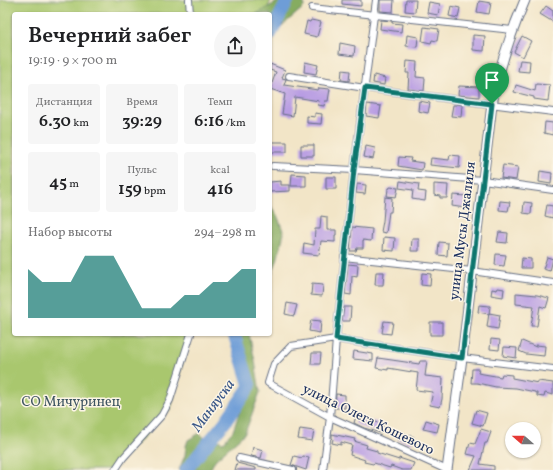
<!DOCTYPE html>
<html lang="ru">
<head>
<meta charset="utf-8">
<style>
  :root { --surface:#fff; --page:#f6f6f6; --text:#202124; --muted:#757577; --accent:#0f766e }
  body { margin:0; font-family:Vollkorn,serif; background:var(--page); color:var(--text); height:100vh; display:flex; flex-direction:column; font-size:15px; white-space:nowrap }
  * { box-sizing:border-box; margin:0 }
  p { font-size:13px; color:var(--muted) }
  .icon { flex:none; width:22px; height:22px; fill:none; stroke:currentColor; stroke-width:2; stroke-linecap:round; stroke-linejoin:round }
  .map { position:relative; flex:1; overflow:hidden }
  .drawer { position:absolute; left:12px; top:12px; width:260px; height:324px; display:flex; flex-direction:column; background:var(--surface); border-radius:4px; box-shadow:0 1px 3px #0004 }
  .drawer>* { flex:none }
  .needle { width:26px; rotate:290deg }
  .fabs { position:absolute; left:505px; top:422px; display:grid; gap:8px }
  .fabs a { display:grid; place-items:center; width:36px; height:36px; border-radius:50%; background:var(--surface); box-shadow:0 1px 3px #0004; font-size:20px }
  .pin { position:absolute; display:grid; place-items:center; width:34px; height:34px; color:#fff; margin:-41px -17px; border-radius:50% 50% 50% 0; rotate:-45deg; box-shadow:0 0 4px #0007 }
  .pin .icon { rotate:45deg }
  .round { display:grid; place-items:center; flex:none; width:42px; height:42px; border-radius:21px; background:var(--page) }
  .head { display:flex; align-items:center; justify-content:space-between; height:68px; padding:0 16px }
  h1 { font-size:22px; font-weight:600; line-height:30px }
  .stats { display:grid; grid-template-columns:repeat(3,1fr); gap:6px; height:68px; padding:4px 16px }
  .stats div { display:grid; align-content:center; border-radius:4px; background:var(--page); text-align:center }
  .stats b { font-size:17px; font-weight:600 }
  .stats small { font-size:11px; font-weight:400 }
  .stats p { font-size:11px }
  .chart { height:112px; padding:8px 16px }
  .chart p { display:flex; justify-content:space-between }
  .chart svg { width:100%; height:72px; margin-top:4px; fill:var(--accent); opacity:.7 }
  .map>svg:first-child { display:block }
  .green { fill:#a9c76e; stroke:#627b66 }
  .forest { fill:#86ac61; stroke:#506e60 }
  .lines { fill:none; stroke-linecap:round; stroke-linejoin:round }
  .river { stroke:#6e9dd7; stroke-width:13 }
  .building { fill:#b89ce3 }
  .minor-casing { stroke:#666f83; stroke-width:8 }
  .secondary-casing { stroke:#666f83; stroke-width:11 }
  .minor { stroke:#fff; stroke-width:6 }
  .secondary { stroke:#fff; stroke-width:9 }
  .route-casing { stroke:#fff; stroke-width:8 }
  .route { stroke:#0f766e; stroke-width:5 }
  .labels { text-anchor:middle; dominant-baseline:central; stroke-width:3; stroke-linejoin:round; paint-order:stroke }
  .street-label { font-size:14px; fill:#1b2f5e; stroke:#fcf5e5 }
  .park-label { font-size:14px; fill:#3e5562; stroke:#fcf5e5 }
  .water-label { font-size:15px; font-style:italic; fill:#385688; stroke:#fcf5e5 }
</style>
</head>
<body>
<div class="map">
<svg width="553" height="470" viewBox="0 0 553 470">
  <rect width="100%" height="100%" fill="#fcf5e5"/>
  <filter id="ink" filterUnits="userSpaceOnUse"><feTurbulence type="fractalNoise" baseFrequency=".025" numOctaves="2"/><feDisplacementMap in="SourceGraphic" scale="8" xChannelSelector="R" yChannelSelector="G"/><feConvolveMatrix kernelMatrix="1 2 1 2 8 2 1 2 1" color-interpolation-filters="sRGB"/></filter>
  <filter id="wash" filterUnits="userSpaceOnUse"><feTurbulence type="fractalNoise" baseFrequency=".012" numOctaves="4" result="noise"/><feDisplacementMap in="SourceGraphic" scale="16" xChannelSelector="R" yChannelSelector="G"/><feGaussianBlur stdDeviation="0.9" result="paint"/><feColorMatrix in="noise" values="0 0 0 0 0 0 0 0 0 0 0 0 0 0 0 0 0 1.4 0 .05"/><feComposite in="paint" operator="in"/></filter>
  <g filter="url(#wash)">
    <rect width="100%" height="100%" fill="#f2e5c7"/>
    <path class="green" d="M0 0H271L265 14H14V334H190L171 409 130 451 113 470H0Z"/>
    <path class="forest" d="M278 0H304V7L270 36V14H256L277 2Z
      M270 205 277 215 284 233 277 261 270 278Z
      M231 334H249L255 361 260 392 245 433 215 460 210 470H179L185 455 186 446 188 440 200 433 204 438 218 440 222 442 225 441 229 435 233 431 242 405 245 399V385L243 371Z"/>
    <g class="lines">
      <path class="river" d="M270 35 288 0
        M186 470 225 422 250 386 234 334"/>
    </g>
    <g id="blocks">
      <path class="building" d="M342 0H361V6L342 4Z
        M380 0H394L393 12 380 11Z
        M406 0H416L415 12 405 11Z
        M479 1 491 3 489 14 477 12Z
        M429 2 440 4 438 15 427 13Z
        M451 6 460 8 458 18 449 16Z
        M546 6 553 11V22L540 14Z
        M311 20 321 22 317 37 304 34 307 21 310 22Z
        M381 20 392 21V23L402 24 401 32 380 29Z
        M424 27 439 29 437 41 432 40 431 43 422 41Z
        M407 35 418 37 417 47 406 46Z
        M473 35 485 36 484 51 473 50Z
        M522 36 531 41 523 57 514 52Z
        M340 43 355 46 354 56 339 54Z
        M520 60 530 61 529 72 518 71Z
        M407 61 417 62 416 77 425 78 424 91 408 89 409 73H406Z
        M305 62 318 65 316 74 304 72Z
        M270 64 285 70 282 78 286 79 284 85 318 90 319 88 330 89 328 101H325L324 106 318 105 319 101 295 97 293 116 282 114 285 94 270 89 276 72 270 70Z
        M342 70 350 71 349 81 341 80Z
        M374 75 385 78 384 85 373 83Z
        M536 84 550 85 548 101 534 99V97L514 92 516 85 535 91Z
        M459 86 479 87V97L458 95Z
        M419 101 430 103 428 113 418 111Z
        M367 104 381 106 379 118 366 116Z
        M457 104 462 105 461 117 451 116 453 105H457Z
        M315 113 322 114 321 124 307 123V116L315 117Z
        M545 122 553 123V135L544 133Z
        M270 142H287V152H270Z
        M301 145H314V156H301Z
        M366 146 375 148 373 159 364 157Z
        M450 155 460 156 459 168 430 165 431 158 449 160Z
        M399 157 411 158 410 161 423 163 422 170 398 166Z
        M503 165 518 167 516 180 501 178Z
        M540 171 552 173 551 184 539 182Z
        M292 174 306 175V186H291Z
        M326 177H336V189H326Z
        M281 181V185H290V191L270 192V182Z
        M400 181 419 184 418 191 426 192 425 201 412 199 413 190 399 188Z
        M357 184 366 185 365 194 356 193Z
        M434 184 448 185 447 198H440V196L434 195Z
        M390 187 398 188 396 197 387 196 388 189H389Z
        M453 195 466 196 465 208 452 206Z
        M385 197 392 198 391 212H389L386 233 381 232 383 221Z
        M500 201 510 202 508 211 499 210Z
        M524 202 532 203 531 214 523 213Z
        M547 205 553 206V218L545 216Z
        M321 216 327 217V230H336V235H335V242L321 241 319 255 303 253 304 243 314 245 315 229H320Z
        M352 227 372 229 371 241 363 240V248H357L356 251H350Z
        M499 232 508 233 507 243 497 242Z
        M384 237 395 238 394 251 383 250Z
        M412 239H419V251H411Z
        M439 242 448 243 447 256 438 255Z
        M496 254 506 255 504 266 495 265Z
        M547 257 553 259 550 271 543 269Z
        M522 258 531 259V268H521Z
        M348 264 358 265 357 277 352 276 351 295 345 294Z
        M376 272H384L383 285H375Z
        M422 273 431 274 430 286 421 285Z
        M312 284 323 285 322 296 311 295Z
        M498 288 504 289 503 297 491 295 492 289 497 290Z
        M516 293 537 295 549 298 546 308 540 306 537 326H531L534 306 516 304Z
        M287 303 297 305 294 316 285 314Z
        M479 305 490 306 489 314 478 312Z
        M344 307H351L350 321H342Z
        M489 313 500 315 498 329 487 327Z
        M311 320 321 321 320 333 309 331Z
        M384 321 393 322 391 334 382 333Z
        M430 322H442V335H430Z
        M491 339 500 340 499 350 490 349Z
        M522 341 536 347V345L545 346 544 356 526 354 519 351Z
        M504 347 517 348 516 358 503 356Z
        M354 351 373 354V361L353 359Z
        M312 353H321L320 364H311Z
        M378 358 419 364 420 361H427L425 376 443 378 442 399 440 407 430 405 433 392 416 390 418 373 388 368V370L376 368Z
        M472 369H479L478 373 501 377 502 374 512 375V378L538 383V381L553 383V395L545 393 544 397 537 396V393H535V392L516 388 496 387 477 383H471Z
        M336 394 345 395V408H335Z
        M476 410 487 413 483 426 472 423Z
        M356 416 373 422V421L382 424 381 425 383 426 381 433 364 428 354 423Z
        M426 420 439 424 437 432 423 429Z
        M300 429 314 431 312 441 298 439Z
        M481 429 491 432 487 443H485L480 464 494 466V470H470L476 456 467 454 470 443 475 444Z
        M401 432 414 437 412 444 398 439Z
        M332 434 355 439 354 441 367 445 366 448 377 451V453L399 460V458L414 463 411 470H402L391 466 390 468 374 463 373 464 364 462 365 460 350 455 352 445 341 442V445L332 443 333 439 332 438Z
        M253 447 263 450 261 458 251 456Z
        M294 456 302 458 303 456 309 457 306 470 291 465Z
        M237 463 256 468V470H235Z"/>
    </g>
  </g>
  <g filter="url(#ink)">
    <use href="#blocks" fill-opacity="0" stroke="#666f83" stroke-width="1"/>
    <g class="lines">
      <g class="minor-casing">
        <path id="minor" d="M189 0 190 14
          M312 8 512 30
          M289 76 365 88 553 112
          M273 166 354 170 483 180 553 190
          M344 257 472 271 553 283
          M239 458 293 470
          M115 470 123 458 162 415 170 400 191 334
          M323 470 330 417 336 339 354 170 376 0
          M447 470 330 417 268 383 274 364 291 346 336 339 462 358 553 369"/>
      </g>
      <g class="secondary-casing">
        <path id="secondary" d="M447 470 462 358 492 104C499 67 510 35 525 0"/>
      </g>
      <use href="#minor" class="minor"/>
      <use href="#secondary" class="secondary"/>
    </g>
  </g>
  <g class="lines" filter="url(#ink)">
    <g class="route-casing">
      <path id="route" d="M365 88 492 104 462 358 336 339 354 170Z"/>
    </g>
    <use href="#route" class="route"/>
  </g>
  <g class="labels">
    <g class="street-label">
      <text transform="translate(463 231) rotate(-83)">улица Мусы Джалиля</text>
      <text transform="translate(368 420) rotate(26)">улица Олега Кошевого</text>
    </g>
    <g class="park-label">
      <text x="71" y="402">СО Мичуринец</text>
    </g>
    <g class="water-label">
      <text transform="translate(214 406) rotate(-53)">Маняуска</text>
    </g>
  </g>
</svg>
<div class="fabs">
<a><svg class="needle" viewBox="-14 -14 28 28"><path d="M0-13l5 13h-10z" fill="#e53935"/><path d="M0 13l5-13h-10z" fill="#757577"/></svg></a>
</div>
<div class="pin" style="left:492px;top:104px;background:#1e9e55"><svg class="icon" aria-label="arrive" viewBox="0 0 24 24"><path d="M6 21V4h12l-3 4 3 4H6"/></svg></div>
<section class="drawer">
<div class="head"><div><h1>Вечерний забег</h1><p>19:19 · 9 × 700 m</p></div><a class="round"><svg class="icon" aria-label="share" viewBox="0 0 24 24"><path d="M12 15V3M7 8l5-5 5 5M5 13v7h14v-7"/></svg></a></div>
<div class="stats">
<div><p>Дистанция</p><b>6.30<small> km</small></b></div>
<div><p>Время</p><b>39:29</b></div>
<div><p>Темп</p><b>6:16<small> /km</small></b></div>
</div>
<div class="stats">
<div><b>45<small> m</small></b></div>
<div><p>Пульс</p><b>159<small> bpm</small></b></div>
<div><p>kcal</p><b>416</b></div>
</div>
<div class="chart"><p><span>Набор высоты</span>294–298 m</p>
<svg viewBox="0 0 160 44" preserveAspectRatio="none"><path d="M0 44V14L10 22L20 22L30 22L40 6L50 6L60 6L70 22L80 38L90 38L100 38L110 30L120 30L130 22L140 22L150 14L160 14V44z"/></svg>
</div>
</section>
</div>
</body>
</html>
